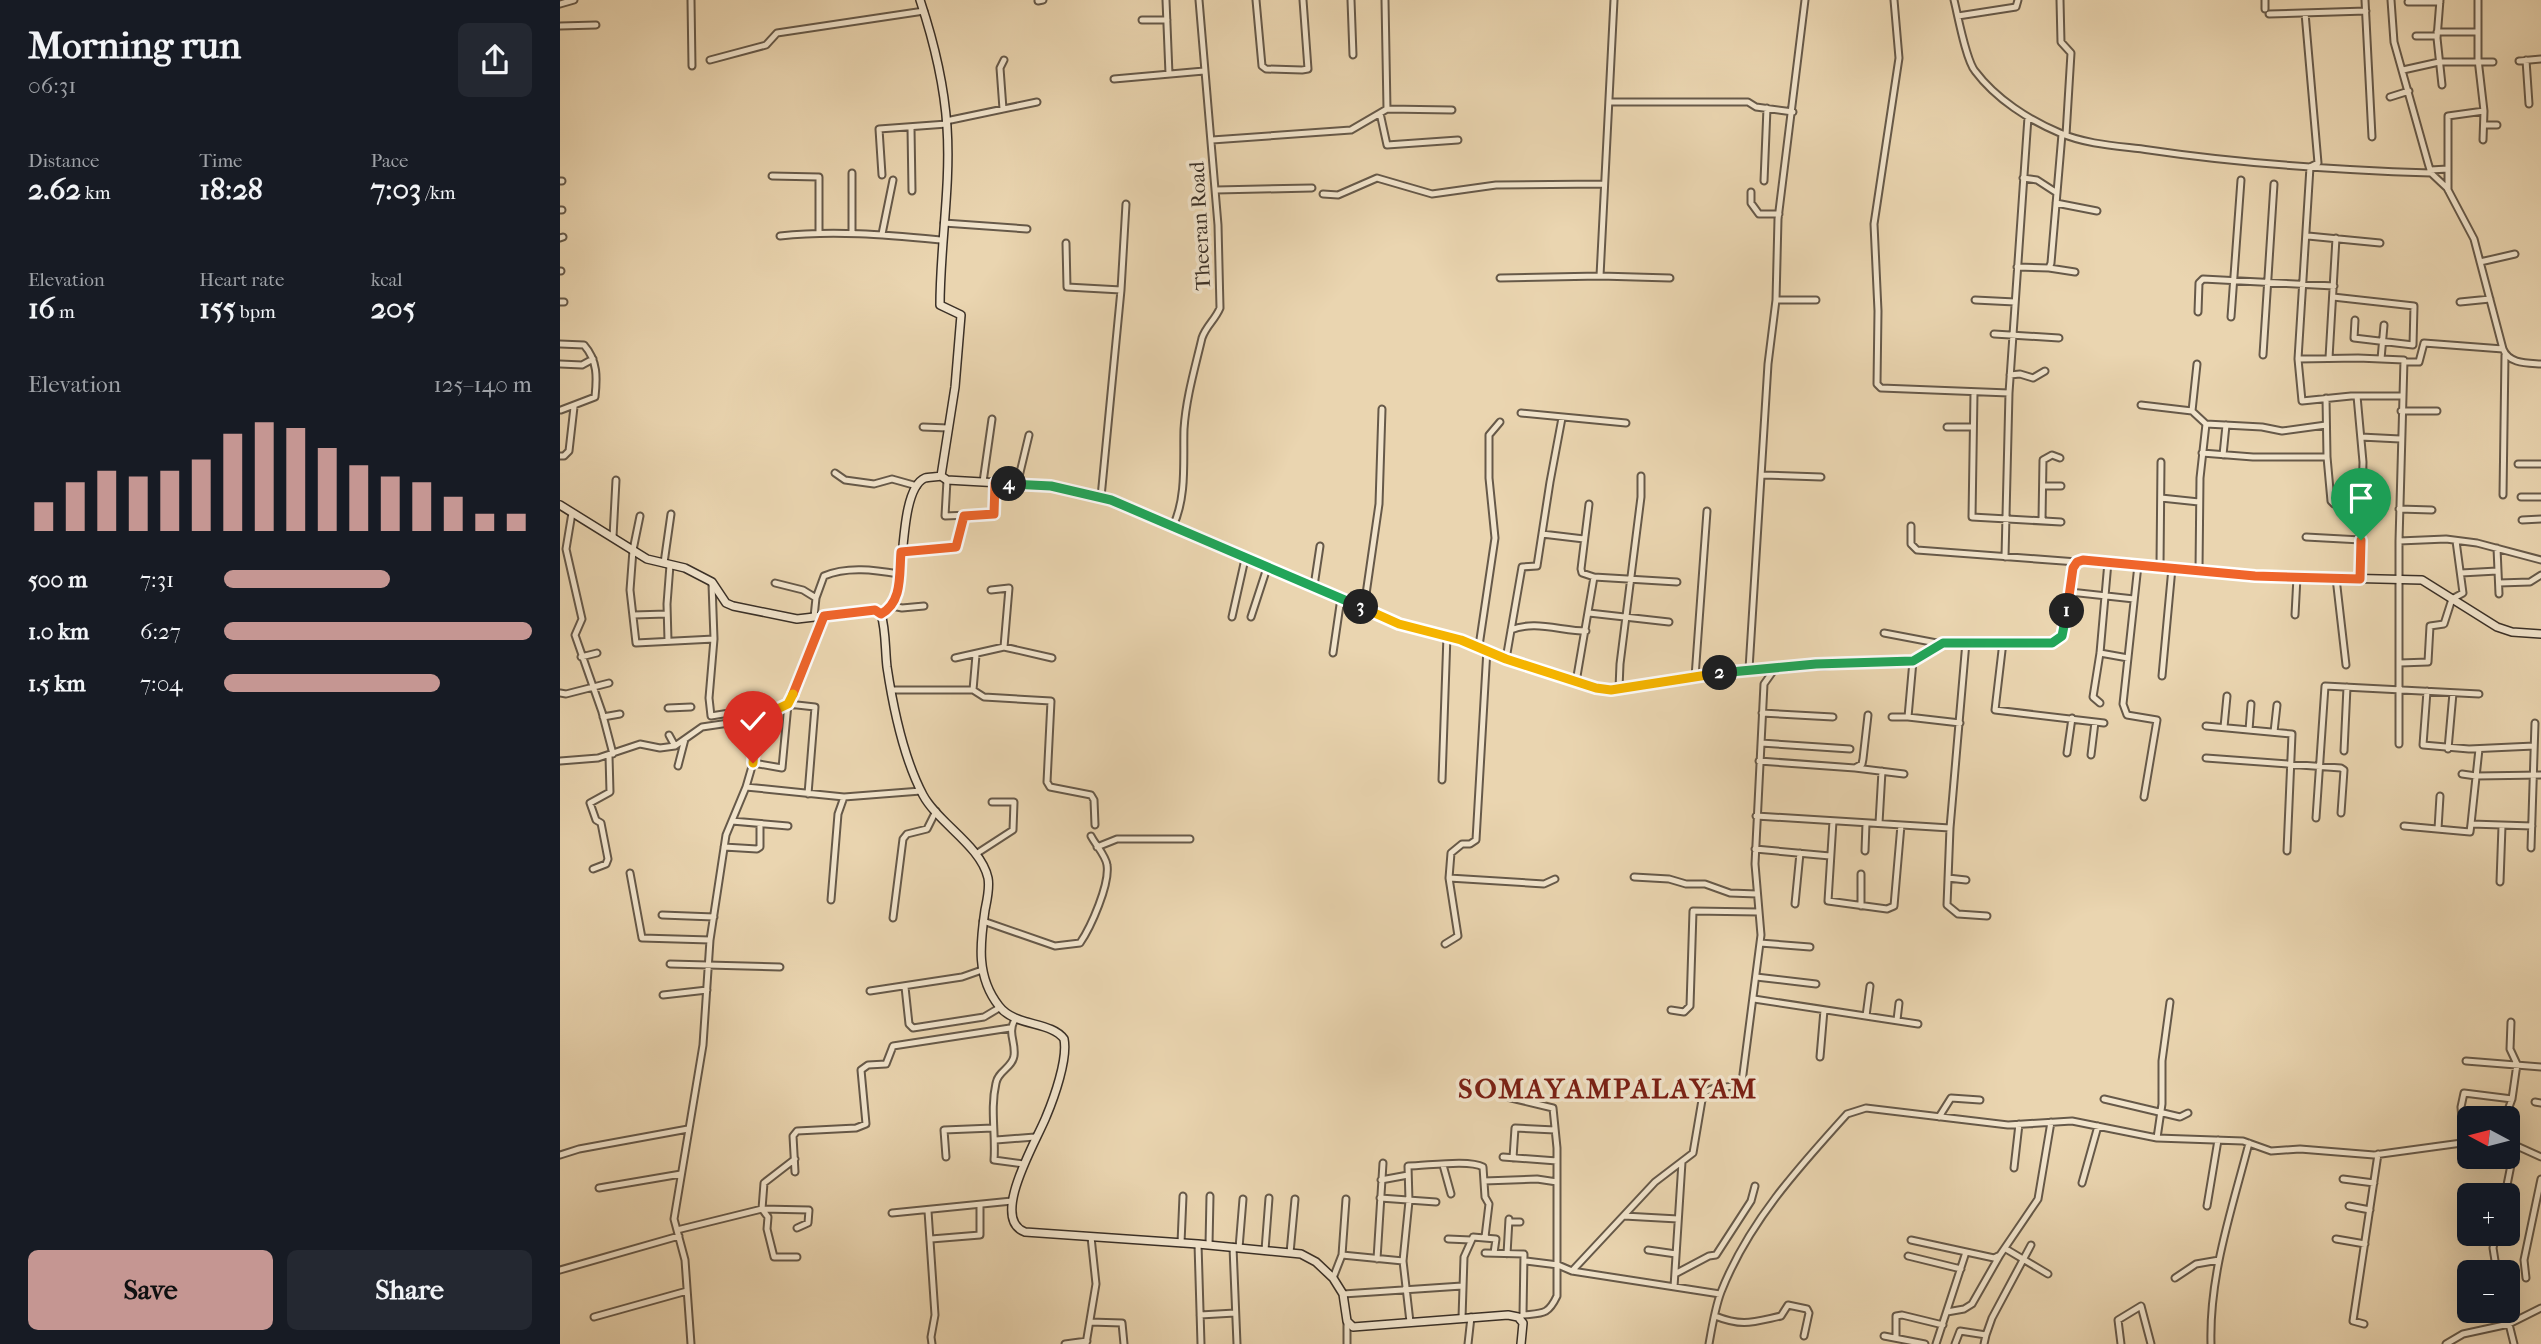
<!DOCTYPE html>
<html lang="en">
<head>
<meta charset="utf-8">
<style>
  :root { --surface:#171b24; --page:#242831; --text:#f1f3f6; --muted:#9ea1a6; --accent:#c59692 }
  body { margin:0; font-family:"IM FELL French Canon",serif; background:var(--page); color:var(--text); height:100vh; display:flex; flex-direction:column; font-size:26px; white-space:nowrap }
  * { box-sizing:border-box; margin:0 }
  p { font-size:23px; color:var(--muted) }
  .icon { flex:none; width:38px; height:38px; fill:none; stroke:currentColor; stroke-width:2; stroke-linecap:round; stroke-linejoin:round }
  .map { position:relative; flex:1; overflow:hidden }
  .panel { display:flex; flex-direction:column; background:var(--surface); width:560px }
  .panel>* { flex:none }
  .needle { width:46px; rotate:277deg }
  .controls { position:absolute; left:1897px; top:1106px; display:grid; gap:14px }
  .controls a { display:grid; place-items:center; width:63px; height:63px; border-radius:10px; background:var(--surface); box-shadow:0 7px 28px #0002; font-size:35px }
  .pin { position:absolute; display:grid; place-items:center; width:60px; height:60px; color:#fff; margin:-72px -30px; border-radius:50% 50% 50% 0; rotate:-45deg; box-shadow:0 0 7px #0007 }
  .pin .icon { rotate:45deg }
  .km { position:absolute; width:35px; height:35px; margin:-18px; border-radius:50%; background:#222; color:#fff; font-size:19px; line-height:35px; text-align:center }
  .round { display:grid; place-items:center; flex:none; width:74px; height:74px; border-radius:10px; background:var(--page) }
  .overview { display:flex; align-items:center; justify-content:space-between; height:119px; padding:0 28px }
  h1 { font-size:38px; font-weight:700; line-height:52px }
  .stats { display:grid; grid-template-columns:repeat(3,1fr); gap:10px; height:119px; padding:7px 28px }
  .stats div { display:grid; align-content:center }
  .stats b { font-size:30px; font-weight:700 }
  .stats small { font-size:19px; font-weight:400 }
  .stats p { font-size:19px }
  .chart { height:196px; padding:14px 28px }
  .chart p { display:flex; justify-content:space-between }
  .chart svg { width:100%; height:126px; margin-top:7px; stroke:var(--accent); stroke-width:6 }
  .action { display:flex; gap:14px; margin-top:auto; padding:14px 28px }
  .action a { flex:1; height:80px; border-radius:10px; background:var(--accent); color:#111; font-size:28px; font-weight:700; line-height:80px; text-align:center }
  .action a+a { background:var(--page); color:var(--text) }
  ul { padding:0 28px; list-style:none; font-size:23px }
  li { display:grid; grid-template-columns:112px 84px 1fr; align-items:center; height:52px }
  li i { height:18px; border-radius:9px; background:var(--accent) }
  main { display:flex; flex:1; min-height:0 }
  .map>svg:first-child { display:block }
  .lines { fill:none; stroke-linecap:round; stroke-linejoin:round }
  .street-casing { stroke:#665949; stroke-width:9 }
  .secondary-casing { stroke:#3a3027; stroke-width:10 }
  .street { stroke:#f1e4cc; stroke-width:5 }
  .secondary { stroke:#f1e4cc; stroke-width:7 }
  .split-1-casing { stroke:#fff; stroke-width:14 }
  .split-2-casing { stroke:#fff; stroke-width:14 }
  .split-3-casing { stroke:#fff; stroke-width:14 }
  .split-4-casing { stroke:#fff; stroke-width:14 }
  .split-5-casing { stroke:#fff; stroke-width:14 }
  .split-6-casing { stroke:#fff; stroke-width:14 }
  .split-1 { stroke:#f0652b; stroke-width:9 }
  .split-2 { stroke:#22a559; stroke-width:9 }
  .split-3 { stroke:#f5b400; stroke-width:9 }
  .split-4 { stroke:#22a559; stroke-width:9 }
  .split-5 { stroke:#f0652b; stroke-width:9 }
  .split-6 { stroke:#f5b400; stroke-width:9 }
  .labels { text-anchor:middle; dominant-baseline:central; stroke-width:7; stroke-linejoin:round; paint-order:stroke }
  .street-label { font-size:21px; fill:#3a3027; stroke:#f1e4cc }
  .district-label { font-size:28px; font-weight:bold; letter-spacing:2px; fill:#7a1f14; stroke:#f1e4cc }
</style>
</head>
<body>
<main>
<section class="panel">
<div class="overview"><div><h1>Morning run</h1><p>06:31</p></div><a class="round"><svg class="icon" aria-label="share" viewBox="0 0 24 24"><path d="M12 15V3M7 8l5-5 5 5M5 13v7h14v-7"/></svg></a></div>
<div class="stats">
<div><p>Distance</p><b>2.62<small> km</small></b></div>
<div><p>Time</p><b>18:28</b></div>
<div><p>Pace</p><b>7:03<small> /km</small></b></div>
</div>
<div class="stats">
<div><p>Elevation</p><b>16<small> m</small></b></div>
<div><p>Heart rate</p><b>155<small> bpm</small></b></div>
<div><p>kcal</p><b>205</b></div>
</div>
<div class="chart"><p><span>Elevation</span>125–140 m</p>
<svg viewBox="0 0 160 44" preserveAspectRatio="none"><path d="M5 44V34M15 44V27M25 44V23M35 44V25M45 44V23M55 44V19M65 44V10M75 44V6M85 44V8M95 44V15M105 44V21M115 44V25M125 44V27M135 44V32M145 44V38M155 44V38"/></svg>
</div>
<ul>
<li><b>500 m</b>7:31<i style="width:54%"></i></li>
<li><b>1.0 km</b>6:27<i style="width:100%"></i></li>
<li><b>1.5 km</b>7:04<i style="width:70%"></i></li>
</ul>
<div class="action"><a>Save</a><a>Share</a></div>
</section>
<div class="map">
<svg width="1981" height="1344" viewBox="0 0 1981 1344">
  <rect width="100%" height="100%" fill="#ead5b0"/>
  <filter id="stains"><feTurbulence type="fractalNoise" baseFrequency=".00286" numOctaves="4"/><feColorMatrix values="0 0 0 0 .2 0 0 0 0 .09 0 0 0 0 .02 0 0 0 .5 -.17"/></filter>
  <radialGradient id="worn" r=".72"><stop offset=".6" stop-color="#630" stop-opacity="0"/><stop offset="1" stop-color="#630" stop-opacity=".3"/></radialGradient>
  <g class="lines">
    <g class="street-casing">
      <path id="street" d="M131 0 132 66
        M606 0 609 74
        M696 0 702 66 706 69 742 70 748 69 743 0
        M791 0 793 55
        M1054 0 1040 276 1110 278
        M1334 0 1339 58 1314 224 1318 311 1317 384 1321 388 1449 393
        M1394 0C1398 16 1406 60 1415 71 1436 99 1469 120 1500 133 1528 145 1560 146 1589 150 1683 164 1777 170 1871 173
        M1500 0 1501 42 1511 53 1506 135
        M1705 0V9
        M1805 0 1812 137
        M1831 0 1834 42 1868 163 1871 173 1887 188 1914 239 1943 349
        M1880 0 1877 38 1882 85
        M1918 0V59L1924 111 1923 140
        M478 1 483 0
        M1848 2H1880
        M0 4 14 0
        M1745 13 1758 163 1750 167 1738 359 1742 401 1791 396H1842
        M1709 14 1806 11
        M1398 16 1456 7 1458 0
        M582 20H607
        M0 26 36 25
        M1877 32H1918
        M1856 36H1877
        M150 60 206 45 217 33 364 11
        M1966 60 1969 104
        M1959 61 1981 59
        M1843 70 1879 62H1933
        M554 79 644 71
        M1830 97 1849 91
        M1050 102H1188L1196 107 1233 112
        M443 109 440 68 444 60
        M827 109 892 110
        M820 113 827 145 898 140
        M386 121 477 102
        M1924 125H1937
        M351 128 352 191
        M652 140 791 130 827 109 825 0
        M1870 170 1888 169
        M292 173V232
        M322 175 319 129 387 124
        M212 176 259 177V232
        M1463 178 1477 180 1497 193
        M0 181H2
        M1204 181 1207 108
        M656 190 752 188
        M1888 190V116L1924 111
        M1191 192V203L1199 214H1219
        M763 194 778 195 817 178 872 194 936 185 1044 184
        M1496 203 1537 211
        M0 210H2
        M384 223 467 229
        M322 234 333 180
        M220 236C275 230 327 235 382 240
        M1748 236 1820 243
        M0 238 3 237
        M506 243 507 287 561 290
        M1920 262 1955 254
        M1457 267 1489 268 1491 263 1502 134
        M1489 268 1515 272
        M0 271H1
        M940 278 1040 276
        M1773 297 1854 306 1853 345 1794 338 1795 320
        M1216 300 1218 219 1245 0
        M1415 300 1455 302
        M0 302H4
        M1900 302 1930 299
        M1638 312 1639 283 1643 279 1774 286
        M1671 317 1681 180
        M1434 334 1499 338
        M0 344 24 345C38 361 37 378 35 397L1 410
        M1703 355 1714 184
        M1769 358 1776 238
        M1738 359 1798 358 1844 360 1839 541 1886 539 1917 543 1981 560
        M1821 359 1824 325
        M1844 362H1859L1864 343 1943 349C1949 364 1967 363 1981 364
        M0 364 22 365 33 359
        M1450 375 1460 374 1473 378 1485 371
        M1414 393 1412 517 1501 522
        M1797 396 1803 462 1800 579
        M1766 398 1767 457 1771 501 1774 504 1802 505
        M1581 405 1632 411 1646 424
        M1632 411 1637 364
        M1841 411H1877
        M961 413 1066 423
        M363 427 388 428
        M1387 427H1413
        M1801 437 1840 439
        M1642 453 1693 457H1767
        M1663 455 1666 425
        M0 456H4L9 451 14 407
        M1958 464H1981
        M275 473 285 480 314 484 332 479 357 486
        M1202 475 1261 477
        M387 480 385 516 434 514 435 483
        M423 482 432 419
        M457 485 469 435
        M1483 486H1501
        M1943 495 1945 355
        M541 497 561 290 566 204
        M1961 497H1981
        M1601 498 1639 502
        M1029 504 1021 569 1022 573 1034 577 1117 582
        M1839 509 1872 510
        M12 513 6 549 22 619 15 635 42 712 53 754
        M80 516 73 550 70 590 76 643 154 639
        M1482 520 1483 460 1492 455 1500 458
        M1962 520 1981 519
        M613 526C627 497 623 460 624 429 626 398 635 368 642 338 646 326 655 320 660 308L658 225 639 0
        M1351 526V544L1357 550 1517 562
        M982 534 1024 539
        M53 537 56 480
        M1746 537 1801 540
        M1839 541V744
        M1937 548 1939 594
        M341 552 396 547 404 516
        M1445 557 1449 393 1468 117
        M104 563 111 514
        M1578 565 1563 704 1567 715 1597 720 1584 797
        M1600 566 1601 462
        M1639 570 1640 478 1646 424 1702 427 1722 431 1766 425
        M1901 573 1937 571
        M1776 578 1786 665
        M215 583 243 590 256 598
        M1939 583 1970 582 1981 575
        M152 584 154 639 149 698 151 716 206 707 216 709
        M754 586 760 546
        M431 590 449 588 444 647
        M1510 592 1574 599
        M332 606 342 608 364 606
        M804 608 819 504 822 409
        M1029 613 1109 622
        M73 615 107 614
        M1735 615 1737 577
        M254 617 256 598 264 576C287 566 315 570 339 574
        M672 617 685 559
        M691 617 707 568
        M951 630C973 620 1002 631 1026 631
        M1324 633 1382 644
        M108 641 107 604 110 565
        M1406 642 1390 828 1387 905 1398 914 1427 916
        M1443 642 1435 710 1544 723
        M919 646 935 538 929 478V435L940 422
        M773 653 781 598
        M1540 653 1568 658
        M21 657 37 653
        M395 658 444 647 492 658
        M946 659 962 567 977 566 990 482 1002 418
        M1353 661 1348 717 1400 723
        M1840 663 1868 662 1870 626 1884 624 1892 599 1903 593 1896 541
        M1189 669 1208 364 1216 300H1256
        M1602 676 1612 568
        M1135 677 1147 511
        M1016 682 1034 577
        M1059 688 1060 664 1081 497V476
        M332 690H413L424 697 491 701 487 782 490 787 531 795 534 800 535 825
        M413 690 416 655
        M1867 691 1863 745 1909 749 1974 746
        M0 693 6 694 49 683
        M1540 703 1533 697 1540 653 1548 562
        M108 708 131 707
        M1202 713 1273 717
        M43 717 60 714
        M1332 717H1348
        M1646 726 1732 734 1727 851
        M1664 727 1667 696
        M1689 730 1691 704
        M1714 732 1717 705
        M109 735 115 746
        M1201 743 1290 749
        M1888 749 1893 693
        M1784 751 1787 687
        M1507 753 1512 718
        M1531 755 1535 722
        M1646 758 1781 768 1784 770 1781 813
        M0 761 38 758 80 744 100 748 115 746 142 727 196 719 228 704 263 616
        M1199 761 1295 768 1302 764 1303 759 1308 715
        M193 763 222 768 228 704 255 707 248 794
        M118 766 125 739
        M1295 768 1344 774
        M1902 774 1916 776 1981 775
        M882 780 887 635
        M186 787 284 797 361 791
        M1196 816 1390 828
        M1756 818 1765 686 1919 694
        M172 821 228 826
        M1273 821 1268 901 1327 909 1334 906 1341 825
        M1319 823 1322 771
        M1911 824 1919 749
        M1844 826 1910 832 1911 824 1972 826
        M1878 829 1880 796
        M164 847 197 849 200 847V825
        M537 847 557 839H630
        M1971 848 1975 723
        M1195 849 1270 856
        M1305 851 1306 823
        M416 854 453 830 454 802H432
        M33 869 46 864 48 859 41 823 36 820 30 803 50 792 49 756
        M70 873 82 938 150 940
        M1074 877 1109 879 1126 884H1145L1170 893 1197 894
        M889 878 984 884 995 879
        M1388 878 1406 880
        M1940 882 1942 826
        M271 900 278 814 284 797
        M1235 904 1240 853
        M1301 906V874
        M102 915 154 917
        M333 918 343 839 347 834 367 829 376 811
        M423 921 495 946 520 943C531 927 550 884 547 865 546 856 535 844 531 836
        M1200 943 1250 947
        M885 944 898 936 889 878 891 853 902 844H910L916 840 927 649
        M110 964 220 967
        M1196 977 1256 984
        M345 987 349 1024 353 1028 424 1017 439 1008
        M310 991 402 977 422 970
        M103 995 147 990
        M1194 999 1358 1024
        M1111 1010 1124 1012 1130 1006 1133 911 1199 912
        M1306 1016 1310 986
        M455 1019C447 1034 456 1041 454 1056 452 1068 438 1071 436 1083 430 1109 436 1135 434 1160L464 1164
        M1337 1020 1339 1003
        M1260 1057 1264 1010
        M1906 1061 1981 1067
        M947 1097 993 1108 997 1148V1296C988 1315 983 1313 963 1315
        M1544 1099 1620 1117 1628 1113
        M1975 1102 1981 1103
        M1379 1117 1391 1098 1420 1100
        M1945 1118 1952 1099 1957 1064 1950 1049 1951 1022
        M1597 1138 1602 1104V1061L1610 1002
        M436 1140 475 1137
        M1904 1142 1901 1107 1904 1093 1952 1099
        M1948 1142 1981 1157
        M0 1155 19 1149 128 1129
        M386 1157 384 1130 433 1128
        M943 1157 997 1161
        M953 1158 955 1128 995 1130
        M235 1159 204 1183 202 1209 208 1217 207 1229 214 1257H237
        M883 1165 891 1194
        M1454 1168 1459 1124
        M235 1172 233 1136 237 1131 296 1128 306 1124 301 1070 308 1065 326 1064 333 1046 450 1028
        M1783 1179 1814 1183
        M821 1180 848 1175
        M924 1181 977 1179 997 1182
        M1522 1183 1538 1126
        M39 1188 121 1174
        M1945 1195 1955 1145
        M820 1198 876 1202
        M1647 1206 1658 1140
        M1789 1206 1810 1210
        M368 1211 375 1315 371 1337 372 1344
        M332 1213 452 1201
        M1064 1216 1118 1219
        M949 1222H960
        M117 1230 202 1209 249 1210 248 1223 237 1228
        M371 1239 420 1235V1206
        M888 1239 911 1240
        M1776 1239 1805 1244
        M1351 1240 1434 1258 1440 1255 1478 1199 1491 1122
        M621 1243 623 1196
        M638 1244 641 1344
        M649 1245 650 1196
        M673 1247 677 1344
        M679 1248 683 1199
        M1446 1249 1488 1274
        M705 1250 709 1198
        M1088 1250 1116 1254
        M730 1253 735 1199
        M925 1253 964 1254 963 1315 961 1316
        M947 1254 949 1219
        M782 1255 786 1199
        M1348 1256 1401 1269
        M817 1259 823 1163
        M843 1261 850 1322
        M966 1261 998 1265 1012 1271 1160 1294
        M1936 1267 1933 1248 1936 1234
        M0 1270 119 1236
        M1012 1271 1095 1182 1133 1153 1143 1094C1154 1083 1170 1091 1182 1082L1201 935 1195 864 1204 684 1216 667
        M1115 1274 1149 1256 1156 1255 1191 1201 1195 1186
        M773 1278 782 1255 843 1261 849 1201 848 1166C866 1166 909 1159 923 1167L925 1197 929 1204 925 1237
        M1615 1278 1636 1264 1659 1260
        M1966 1278 1964 1260 1981 1179
        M1114 1287 1122 1162
        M783 1294 902 1286
        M1387 1312 1404 1309 1412 1304 1440 1255
        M640 1315 675 1313
        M1155 1316C1183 1327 1193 1322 1221 1316L1228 1305 1247 1309 1249 1313 1244 1336
        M34 1317 127 1291
        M902 1318 904 1257 913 1237 936 1239 934 1253
        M530 1322 562 1323 564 1344
        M1804 1324 1793 1321 1818 1154
        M1949 1324 1954 1344
        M1426 1335 1432 1318 1471 1245
        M1324 1336 1365 1344
        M1336 1338V1316L1342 1315 1383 1325
        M131 1344 125 1260 114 1219 143 1045 150 940 166 835 186 787 193 763 196 719
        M505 1344 527 1341
        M526 1344 536 1284 531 1237
        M787 1344V1321
        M908 1344 911 1317
        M1149 1344C1152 1327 1155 1308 1161 1292 1188 1223 1238 1168 1287 1114L1306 1108 1448 1125 1512 1121 1597 1138 1683 1141 1711 1151 1740 1149 1814 1155 1909 1142
        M1376 1344 1406 1252
        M1395 1344 1400 1331 1426 1335 1424 1344
        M1561 1344 1558 1320 1581 1306 1591 1344
        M1651 1344C1649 1275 1672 1209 1689 1143
        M1886 1344 1903 1334 1949 1324 1981 1308"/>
    </g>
    <g class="secondary-casing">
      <path id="secondary" d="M360 0C374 42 384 82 387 127 391 186 380 246 380 305L401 315 395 387 381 476
        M381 476 387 480 491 486 551 500 840 624 901 640 981 671 1036 688 1051 690 1189 669 1353 661 1383 643H1492C1511 637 1510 586 1513 568L1517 562 1523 560 1695 576 1862 580 1937 627 1952 632 1981 634
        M0 505 87 559 125 568 152 582 166 603 173 606 237 619 315 610 321 614C326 630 325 650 327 667 333 707 344 759 363 795 378 823 421 846 428 878 430 888 427 900 425 910 420 944 416 977 439 1006 455 1027 491 1021 504 1039 508 1059 494 1098 486 1117 477 1140 429 1219 465 1232L638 1244 741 1254 756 1262 773 1278 783 1294 787 1321 793 1327 948 1315 958 1317 963 1323 961 1344
        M321 614C327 610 333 606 336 599 345 576 339 489 365 478 369 477 376 477 381 476"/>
    </g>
    <use href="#street" class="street"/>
    <use href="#secondary" class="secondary"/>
  </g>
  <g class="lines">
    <g class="split-1-casing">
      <path id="split-1" d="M1507 611 1513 568 1517 562 1523 560 1695 576 1800 579 1801 540"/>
    </g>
    <g class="split-2-casing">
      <path id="split-2" d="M1160 673 1256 664 1353 661 1383 643H1492L1502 636 1507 611"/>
    </g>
    <g class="split-3-casing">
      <path id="split-3" d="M801 607 839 624 901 640 946 659 1036 688 1051 690 1160 673"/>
    </g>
    <g class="split-4-casing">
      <path id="split-4" d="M449 484 491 486 551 500 801 607"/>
    </g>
    <g class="split-5-casing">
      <path id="split-5" d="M233 694 264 616 315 610 321 614C343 602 339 574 341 552L396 547 404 516 434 514 435 483 449 484"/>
    </g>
    <g class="split-6-casing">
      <path id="split-6" d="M193 763 196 719 228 704 233 694"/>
    </g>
    <use href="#split-1" class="split-1"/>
    <use href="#split-2" class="split-2"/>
    <use href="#split-3" class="split-3"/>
    <use href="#split-4" class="split-4"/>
    <use href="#split-5" class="split-5"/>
    <use href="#split-6" class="split-6"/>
  </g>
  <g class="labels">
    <g class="street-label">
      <text transform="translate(640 226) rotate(-93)">Theeran Road</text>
    </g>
    <g class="district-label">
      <text x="1048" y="1088">SOMAYAMPALAYAM</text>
    </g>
  </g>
  <rect width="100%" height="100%" filter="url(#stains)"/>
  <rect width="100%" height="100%" fill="url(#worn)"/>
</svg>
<div class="controls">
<a><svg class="needle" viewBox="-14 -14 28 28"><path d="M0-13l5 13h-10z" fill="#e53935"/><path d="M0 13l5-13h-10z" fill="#9ea1a6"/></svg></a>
<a>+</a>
<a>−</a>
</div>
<div class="pin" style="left:1801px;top:540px;background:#1e9e55"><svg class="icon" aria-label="arrive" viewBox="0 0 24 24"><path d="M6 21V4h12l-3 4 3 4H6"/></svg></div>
<div class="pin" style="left:193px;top:763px;background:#d93025"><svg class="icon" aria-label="check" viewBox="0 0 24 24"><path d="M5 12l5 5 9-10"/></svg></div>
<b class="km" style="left:1507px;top:611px">1</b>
<b class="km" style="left:1160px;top:673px">2</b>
<b class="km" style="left:801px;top:607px">3</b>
<b class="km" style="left:449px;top:484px">4</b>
</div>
</main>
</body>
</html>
